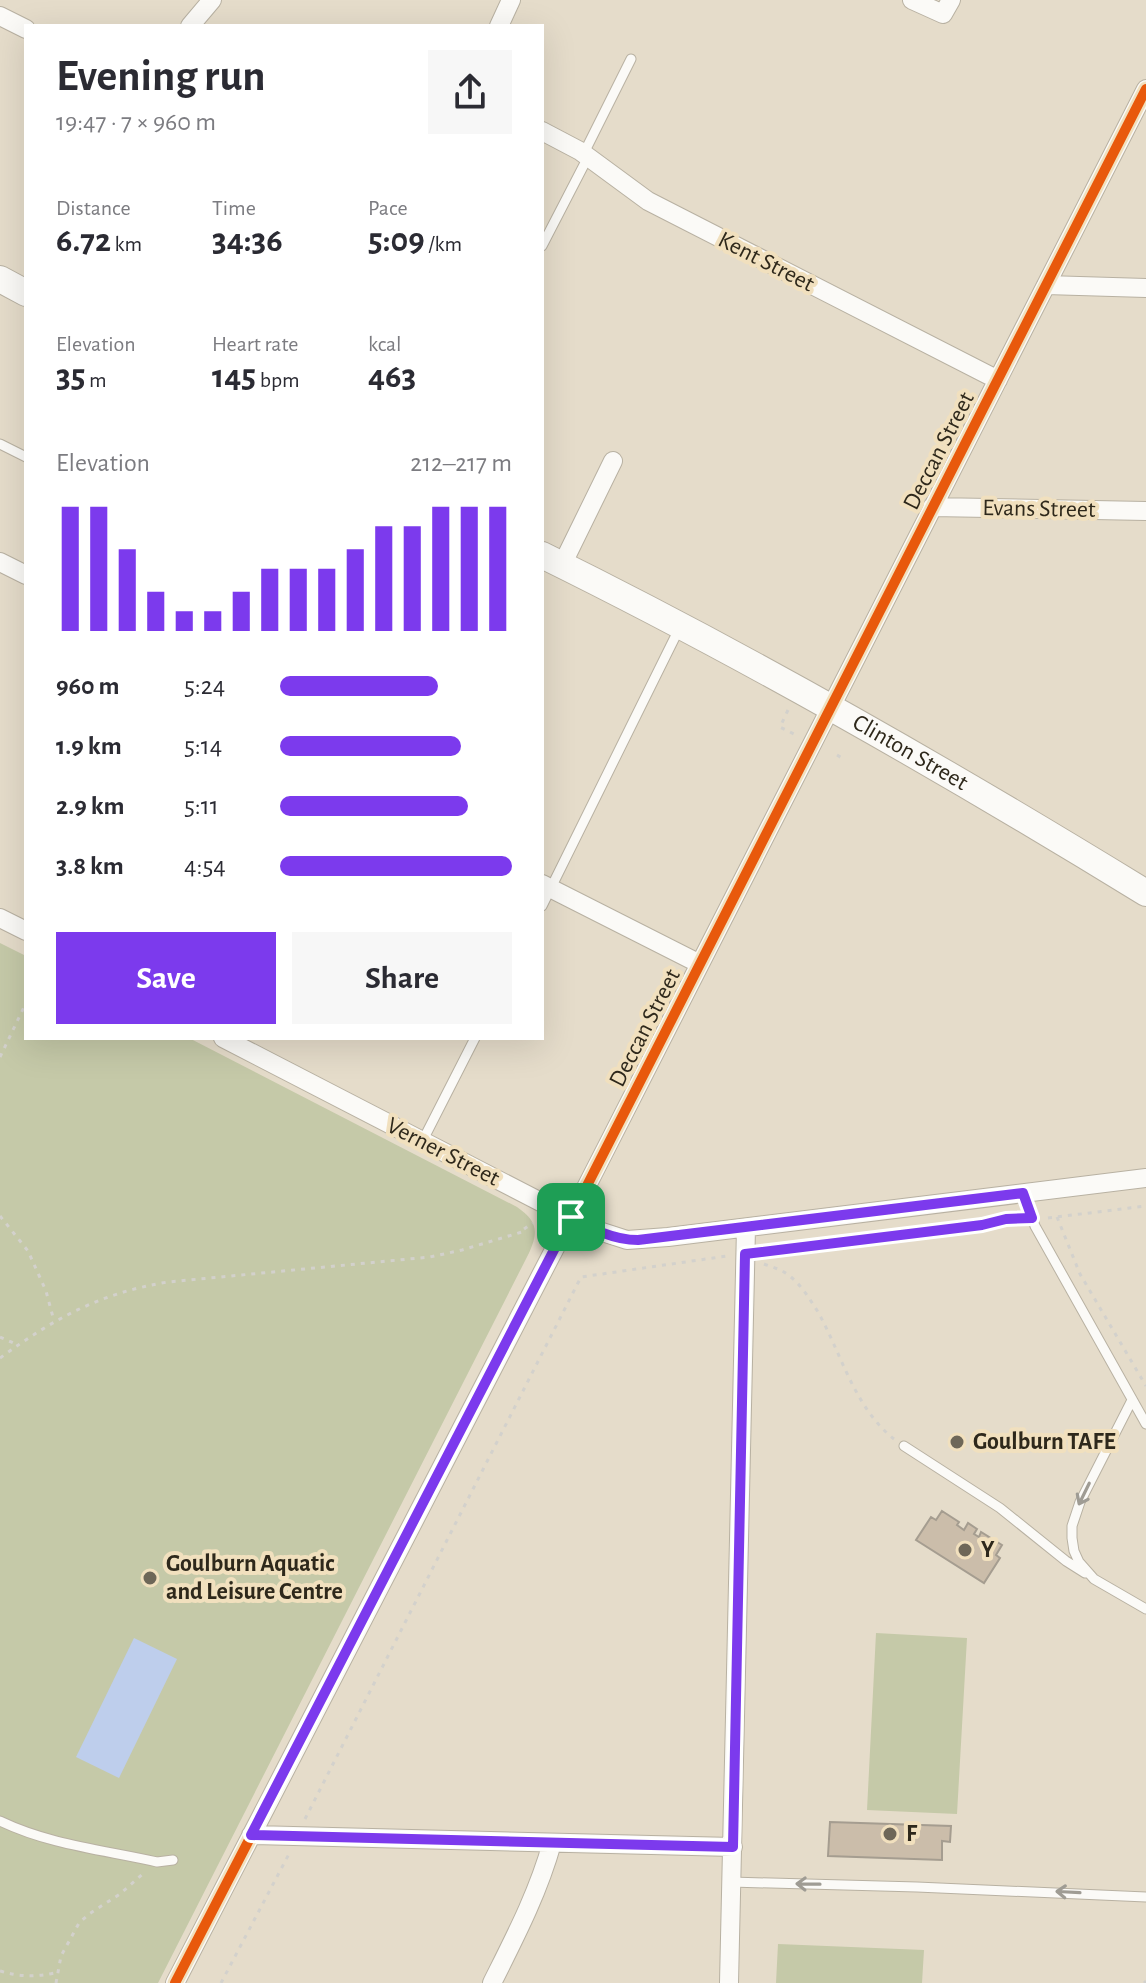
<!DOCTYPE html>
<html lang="en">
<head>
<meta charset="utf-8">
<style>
  :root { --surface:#fff; --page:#f7f7f7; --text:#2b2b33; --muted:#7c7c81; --accent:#7c3aed }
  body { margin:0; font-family:"Alegreya Sans",sans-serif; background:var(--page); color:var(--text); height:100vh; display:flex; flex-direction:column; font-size:30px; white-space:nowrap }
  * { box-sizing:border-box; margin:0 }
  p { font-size:26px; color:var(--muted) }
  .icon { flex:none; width:44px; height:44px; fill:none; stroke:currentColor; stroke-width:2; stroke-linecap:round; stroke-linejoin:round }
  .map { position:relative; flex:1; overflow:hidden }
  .panel { position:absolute; left:24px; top:24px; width:520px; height:1016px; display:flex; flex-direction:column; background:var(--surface); border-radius:0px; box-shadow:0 8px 32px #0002 }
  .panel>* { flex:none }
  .pin { position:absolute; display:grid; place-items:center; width:68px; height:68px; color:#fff; margin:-34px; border-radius:16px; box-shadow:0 4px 12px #0006 }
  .round { display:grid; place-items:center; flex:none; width:84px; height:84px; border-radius:0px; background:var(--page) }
  .head { display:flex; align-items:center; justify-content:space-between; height:136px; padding:0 32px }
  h1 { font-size:44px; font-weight:600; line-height:60px }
  .stats { display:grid; grid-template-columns:repeat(3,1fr); gap:12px; height:136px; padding:8px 32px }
  .stats div { display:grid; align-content:center }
  .stats b { font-size:34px; font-weight:600 }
  .stats small { font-size:22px; font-weight:400 }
  .stats p { font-size:22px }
  .chart { height:224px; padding:16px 32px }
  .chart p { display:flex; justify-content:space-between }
  .chart svg { width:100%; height:144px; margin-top:8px; stroke:var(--accent); stroke-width:6 }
  .cta { display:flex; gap:16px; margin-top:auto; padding:16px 32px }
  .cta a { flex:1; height:92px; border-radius:0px; background:var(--accent); color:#fff; font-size:32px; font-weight:600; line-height:92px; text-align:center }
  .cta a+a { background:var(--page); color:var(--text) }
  ul { padding:0 32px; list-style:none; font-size:26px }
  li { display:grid; grid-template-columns:128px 96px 1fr; align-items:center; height:60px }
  li i { height:20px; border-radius:10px; background:var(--accent) }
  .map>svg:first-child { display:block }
  .green { fill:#c5c9a8 }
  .water { fill:#beceec }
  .building { fill:#cbbdaa; stroke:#a59d90; stroke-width:2 }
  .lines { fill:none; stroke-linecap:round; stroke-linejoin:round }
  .lane-casing { stroke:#b8b1a2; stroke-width:11 }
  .street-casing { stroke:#b8b1a2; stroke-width:20 }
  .secondary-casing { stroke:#b8b1a2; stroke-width:28 }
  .path { stroke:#d3d1cc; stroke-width:3; stroke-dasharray:4 6; stroke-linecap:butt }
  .lane { stroke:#fbfaf7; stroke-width:9 }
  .street { stroke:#fbfaf7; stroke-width:18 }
  .secondary { stroke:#fbfaf7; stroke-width:26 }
  .cycleway-casing { stroke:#f1e0be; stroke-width:15 }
  .cycleway { stroke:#e8590c; stroke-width:10 }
  .oneway { stroke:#9f9c94 }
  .route-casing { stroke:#fff; stroke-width:16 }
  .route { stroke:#7c3aed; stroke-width:10 }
  .poi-dot { fill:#6e6758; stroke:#f1e0be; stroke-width:3 }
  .labels { text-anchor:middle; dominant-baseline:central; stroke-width:8; stroke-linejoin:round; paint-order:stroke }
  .street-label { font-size:24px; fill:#2e281b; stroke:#f1e0be }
  .poi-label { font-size:24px; font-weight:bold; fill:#2e281b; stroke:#f1e0be; text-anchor:start }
</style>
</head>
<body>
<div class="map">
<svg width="1146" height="1983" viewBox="0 0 1146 1983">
  <rect width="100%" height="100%" fill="#e5dcca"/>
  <path class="green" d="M0 943 26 956V1038H189L517 1207C537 1221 539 1231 529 1253L158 1983H0Z
    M876 1633 967 1638 957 1814 867 1810Z
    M778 1944 924 1950 922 1983H776Z"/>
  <path class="water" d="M134 1638 177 1659 119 1778 76 1757Z"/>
  <path class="building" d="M942 1511 959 1522 957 1525 964 1530 968 1523 977 1529 974 1534 979 1537 981 1532 1002 1545 996 1555 1000 1558 984 1583 916 1540 931 1517 936 1520Z
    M830 1822 951 1826 950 1842 942 1841V1860L828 1856Z"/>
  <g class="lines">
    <g class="lane-casing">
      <path id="lane" d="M584 153 631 59
        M542 246 588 157
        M0 444 26 457
        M542 906 679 629
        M422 1142 475 1038
        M1023 1193 1035 1226 1146 1424
        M1132 1400 1080 1502 1072 1526V1538L1074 1551 1079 1562 1094 1579 1146 1609
        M904 1446 1000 1508 1066 1561 1085 1573
        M0 1821C50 1845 104 1850 157 1862L173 1860
        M731 1882 917 1887 1146 1897"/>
    </g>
    <g class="street-casing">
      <path id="street" d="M912 0 943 14 951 0
        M0 16 26 29
        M190 26 212 0
        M499 26 511 0
        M542 131 580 151 648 201 998 380
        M1046 285 1146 288
        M932 507 1146 511
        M0 562 26 575
        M562 565 613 461
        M542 884 700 964
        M0 918 26 931
        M223 1038 593 1229 627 1240 668 1237 1146 1178
        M251 1835 733 1847
        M175 1983 571 1217 1146 89
        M492 1983C515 1937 538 1893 552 1843
        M729 1983 746 1228"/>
    </g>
    <g class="secondary-casing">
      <g id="secondary">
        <path d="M0 279 26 293"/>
        <path id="s1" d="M542 555C749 657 949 772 1146 893"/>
      </g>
    </g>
    <path class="path" d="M788 710 780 727 796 735
      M837 755 845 760
      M0 1057 26 1003
      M0 1216 28 1251 46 1291 54 1321
      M1057 1217 1080 1274 1146 1386
      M1048 1218 1146 1206
      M524 1229 533 1223
      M762 1252 982 1225 1016 1218
      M764 1264C772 1267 780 1269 787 1274 801 1284 809 1298 818 1312 842 1355 854 1407 894 1439
      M0 1337 18 1345
      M0 1358C55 1318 100 1293 168 1282L430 1257 462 1250 522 1232
      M305 1819 581 1277 727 1256
      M0 1971C20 1977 35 1977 55 1973
      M56 1983 61 1956 79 1923 89 1914 120 1894 145 1872
      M221 1983 290 1852
      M1144 1983 1146 1981"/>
    <use href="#lane" class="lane"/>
    <use href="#street" class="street"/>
    <use href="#secondary" class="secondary"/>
    <g class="cycleway-casing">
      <path id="cycleway" d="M175 1983 571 1217 1146 89"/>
    </g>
    <use href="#cycleway" class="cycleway"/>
  </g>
  <defs><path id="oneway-shaft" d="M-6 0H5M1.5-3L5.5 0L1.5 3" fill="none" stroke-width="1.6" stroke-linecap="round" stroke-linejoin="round" transform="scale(2)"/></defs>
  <g class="oneway">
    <use href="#oneway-shaft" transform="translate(1084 1494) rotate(116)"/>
    <use href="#oneway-shaft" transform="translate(808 1884) rotate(-179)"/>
    <use href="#oneway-shaft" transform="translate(1068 1892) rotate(-177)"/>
  </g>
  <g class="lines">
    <g class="route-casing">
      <path id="route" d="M1023 1193 1032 1218 1006 1219 982 1225 745 1254 733 1847 251 1835 571 1217C593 1229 613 1240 638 1240Z"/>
    </g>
    <use href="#route" class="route"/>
  </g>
  <g class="poi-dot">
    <circle cx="957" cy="1442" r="8"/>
    <circle cx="965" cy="1550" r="8"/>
    <circle cx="150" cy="1578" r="8"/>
    <circle cx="890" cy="1834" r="8"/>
  </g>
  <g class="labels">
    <g class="street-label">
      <text transform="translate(766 262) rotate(27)">Kent Street</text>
      <text transform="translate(939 451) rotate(-63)">Deccan Street</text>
      <text transform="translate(1039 509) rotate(1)">Evans Street</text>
      <text stroke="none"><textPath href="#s1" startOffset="418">Clinton Street</textPath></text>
      <text transform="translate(645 1028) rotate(-63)">Deccan Street</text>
      <text transform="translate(443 1152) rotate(27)">Verner Street</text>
    </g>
    <g class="poi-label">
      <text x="973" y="1442">Goulburn TAFE</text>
      <text x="981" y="1550">Y</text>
      <text x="166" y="1564">Goulburn Aquatic<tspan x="166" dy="28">and Leisure Centre</tspan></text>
      <text x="906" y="1834">F</text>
    </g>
  </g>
</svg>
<div class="pin" style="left:571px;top:1217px;background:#1e9e55"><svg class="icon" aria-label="arrive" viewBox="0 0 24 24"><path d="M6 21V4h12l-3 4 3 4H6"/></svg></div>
<section class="panel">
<div class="head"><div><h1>Evening run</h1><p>19:47 · 7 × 960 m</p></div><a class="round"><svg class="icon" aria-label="share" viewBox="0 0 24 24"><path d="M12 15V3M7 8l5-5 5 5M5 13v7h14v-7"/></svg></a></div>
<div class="stats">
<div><p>Distance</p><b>6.72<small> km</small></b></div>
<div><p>Time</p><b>34:36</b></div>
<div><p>Pace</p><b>5:09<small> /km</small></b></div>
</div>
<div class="stats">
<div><p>Elevation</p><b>35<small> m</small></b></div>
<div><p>Heart rate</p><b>145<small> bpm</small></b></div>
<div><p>kcal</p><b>463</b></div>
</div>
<div class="chart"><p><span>Elevation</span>212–217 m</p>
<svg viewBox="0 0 160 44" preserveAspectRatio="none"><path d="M5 44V6M15 44V6M25 44V19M35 44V32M45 44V38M55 44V38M65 44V32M75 44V25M85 44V25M95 44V25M105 44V19M115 44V12M125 44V12M135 44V6M145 44V6M155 44V6"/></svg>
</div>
<ul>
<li><b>960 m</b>5:24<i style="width:68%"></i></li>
<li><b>1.9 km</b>5:14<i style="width:78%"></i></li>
<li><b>2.9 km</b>5:11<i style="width:81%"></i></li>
<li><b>3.8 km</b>4:54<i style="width:100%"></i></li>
</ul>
<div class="cta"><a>Save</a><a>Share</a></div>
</section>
</div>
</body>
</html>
